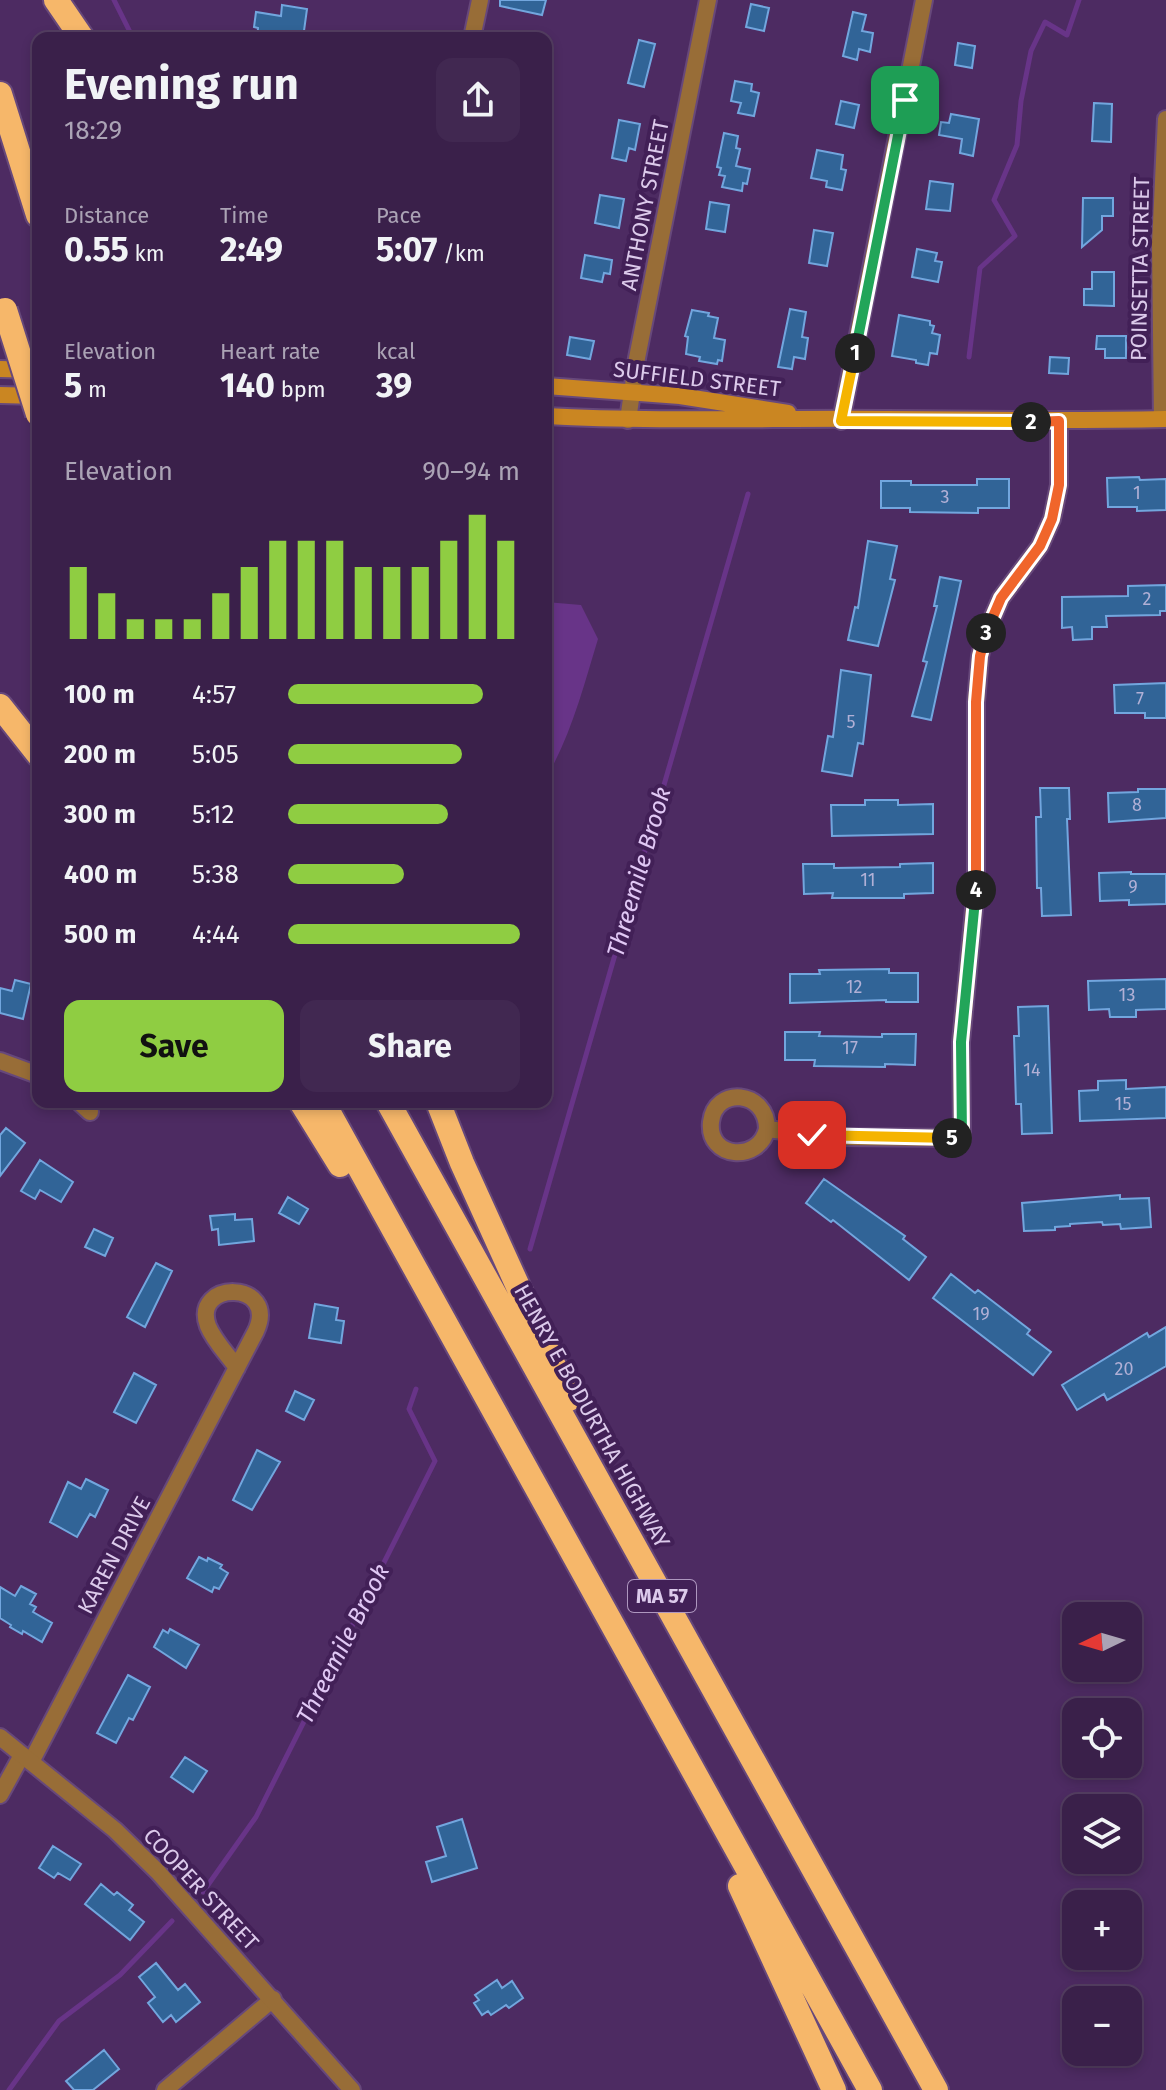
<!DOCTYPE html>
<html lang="en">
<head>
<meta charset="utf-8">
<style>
  :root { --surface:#3a204a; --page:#412851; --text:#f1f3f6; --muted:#aba3b5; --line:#543e62; --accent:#8fcd42 }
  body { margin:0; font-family:"Fira Sans",sans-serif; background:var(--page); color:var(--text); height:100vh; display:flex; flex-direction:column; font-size:30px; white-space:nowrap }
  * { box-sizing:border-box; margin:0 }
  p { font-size:26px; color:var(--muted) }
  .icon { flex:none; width:44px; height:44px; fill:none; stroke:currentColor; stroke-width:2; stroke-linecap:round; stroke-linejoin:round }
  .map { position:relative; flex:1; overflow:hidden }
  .drawer { position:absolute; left:32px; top:32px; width:520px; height:1076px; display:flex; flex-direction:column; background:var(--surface); border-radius:16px; box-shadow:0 4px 12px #0003,0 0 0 2px var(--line) }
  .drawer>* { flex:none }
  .needle { width:52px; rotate:265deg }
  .fabs { position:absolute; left:1062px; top:1602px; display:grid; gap:16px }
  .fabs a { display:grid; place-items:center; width:80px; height:80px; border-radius:16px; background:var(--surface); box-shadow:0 4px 12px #0003,0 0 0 2px var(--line); font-size:40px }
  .pin { position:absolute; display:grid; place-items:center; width:68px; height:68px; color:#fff; margin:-34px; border-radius:16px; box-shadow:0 4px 12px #0006 }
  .km { position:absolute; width:40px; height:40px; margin:-20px; border-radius:50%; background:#222; color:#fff; font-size:22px; line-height:40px; text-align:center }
  .round { display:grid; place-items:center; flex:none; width:84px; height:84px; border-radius:16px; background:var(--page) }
  .head { display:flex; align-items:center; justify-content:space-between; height:136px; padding:0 32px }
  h1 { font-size:44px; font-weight:700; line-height:60px }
  .stats { display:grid; grid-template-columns:repeat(3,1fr); gap:12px; height:136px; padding:8px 32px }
  .stats div { display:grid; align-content:center }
  .stats b { font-size:34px; font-weight:700 }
  .stats small { font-size:22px; font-weight:400 }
  .stats p { font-size:22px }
  .chart { height:224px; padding:16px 32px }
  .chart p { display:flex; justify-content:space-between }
  .chart svg { width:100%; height:144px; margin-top:8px; stroke:var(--accent); stroke-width:6 }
  .action { display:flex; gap:16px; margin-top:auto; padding:16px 32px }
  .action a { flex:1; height:92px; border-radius:16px; background:var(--accent); color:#111; font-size:32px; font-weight:700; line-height:92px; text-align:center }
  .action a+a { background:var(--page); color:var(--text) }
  ul { padding:0 32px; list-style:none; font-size:26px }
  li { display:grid; grid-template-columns:128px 96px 1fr; align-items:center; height:60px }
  li i { height:20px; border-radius:10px; background:var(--accent) }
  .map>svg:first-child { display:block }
  .water { fill:#683488 }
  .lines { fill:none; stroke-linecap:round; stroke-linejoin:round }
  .stream { stroke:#683488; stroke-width:5 }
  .building { fill:#316497; stroke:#72a6de; stroke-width:2 }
  .minor-casing { stroke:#67487b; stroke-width:20 }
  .tertiary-casing { stroke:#67487b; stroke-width:20 }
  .secondary-casing { stroke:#67487b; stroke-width:20 }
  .motorway-casing { stroke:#67487b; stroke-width:28 }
  .minor { stroke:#986d37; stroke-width:16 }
  .tertiary { stroke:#986d37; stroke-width:16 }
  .secondary { stroke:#ca8622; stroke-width:16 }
  .motorway { stroke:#f6b76a; stroke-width:24 }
  .motorway-bridge-casing { stroke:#67487b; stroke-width:28; stroke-linecap:butt }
  .motorway-bridge { stroke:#f6b76a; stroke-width:24 }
  .split-1-casing { stroke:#fff; stroke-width:16 }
  .split-2-casing { stroke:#fff; stroke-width:16 }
  .split-3-casing { stroke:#fff; stroke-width:16 }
  .split-4-casing { stroke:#fff; stroke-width:16 }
  .split-5-casing { stroke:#fff; stroke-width:16 }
  .split-6-casing { stroke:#fff; stroke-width:16 }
  .split-1 { stroke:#22a559; stroke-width:10 }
  .split-2 { stroke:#f5b400; stroke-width:10 }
  .split-3 { stroke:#f0652b; stroke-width:10 }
  .split-4 { stroke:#f0652b; stroke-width:10 }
  .split-5 { stroke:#22a559; stroke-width:10 }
  .split-6 { stroke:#f5b400; stroke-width:10 }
  .labels { text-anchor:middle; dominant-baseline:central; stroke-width:8; stroke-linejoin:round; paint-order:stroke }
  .number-label { font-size:18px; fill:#b1b0d6 }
  .shield { fill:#422057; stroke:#ae97bf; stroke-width:2 }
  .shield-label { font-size:20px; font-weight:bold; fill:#dccaeb }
  .street-label { font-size:22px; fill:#dccaeb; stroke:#422057 }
  .water-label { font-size:24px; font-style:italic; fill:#e1c8f5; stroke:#422057 }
</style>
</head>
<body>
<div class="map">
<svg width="1166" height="2090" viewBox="0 0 1166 2090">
  <rect width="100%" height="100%" fill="#4d2b62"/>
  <path class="water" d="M546 602 581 605 598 639C584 685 571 736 546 778Z"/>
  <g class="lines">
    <path class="stream" d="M114 0 133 38
      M969 357 980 268 1015 236 994 200 1017 145 1021 101 1031 51 1045 22 1067 35 1079 0
      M530 1249 748 494
      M203 1892 256 1817 435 1461 409 1409 416 1389
      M9 2090 59 2021 120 1975 172 1921"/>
  </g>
  <path class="building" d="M500 0H546L542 15 500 6Z
    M751 4 769 8 764 31 746 27Z
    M282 5 307 9 303 38H257L258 28 254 27 256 12 281 16Z
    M853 12 866 15 862 31 873 33 870 52 859 49 857 60 843 56Z
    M639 40 655 44 644 87 628 83Z
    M958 43 975 46 972 68 955 65Z
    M735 81 752 84 751 91 759 93 754 116 738 113 741 103 731 101Z
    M841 101 859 105 854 128 836 124Z
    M1094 103 1112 104 1111 142 1092 141Z
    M951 114 979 119 973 156 960 153 962 139 939 135 941 122 949 123Z
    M619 120 640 124 635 150 629 148 626 161 612 158Z
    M724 133 738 136 736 148 740 149 736 166 750 169 747 184 743 183 742 191 722 187 725 176 719 175 721 168 717 167Z
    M817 150 843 155 841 169 846 170 842 190 826 187 827 181 811 178Z
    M930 181 953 184 950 211 926 209Z
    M600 195 624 199 619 228 595 223Z
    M1083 198H1113V216H1102V230L1082 247Z
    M710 202 729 205 725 232 706 229Z
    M814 230 833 233 827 266 809 263Z
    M917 249 937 253 935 261 942 262 938 282 912 277Z
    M585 255 612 260 610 274 604 273 602 282 581 278Z
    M1092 272H1114V306L1084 305V289H1092Z
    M790 309 806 312 802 337 808 338 805 359 794 357 792 369 778 367Z
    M692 310 709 313 708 316 718 318 714 338 725 340 722 361 718 360 717 364 699 361 700 357 686 354 688 337 685 336Z
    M899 315 930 321V325L934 326 932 333 940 335 937 354 930 353 928 365 916 363V360L892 356Z
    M1097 336H1126V358H1105V349H1096Z
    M570 337 594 341 590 359 567 355Z
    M1050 357 1069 358 1068 374 1049 373Z
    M1139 477 1140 480 1166 479V510L1137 511V507H1108L1107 478Z
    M977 479H1009V508H978V513L910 512V508H881V481H911V485H977Z
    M868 541 897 546 890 579 895 580 878 646 848 640 855 607 858 608Z
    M940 577 961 581 931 720 912 716 927 662 923 661 937 606H934Z
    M1166 585V611H1160V615L1106 616 1107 627H1092V639L1073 640 1072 627 1062 628V597L1128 596V586Z
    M841 670 871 675 863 744 858 743 852 776 822 771 828 736 833 737Z
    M1166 683V718H1145V713H1115L1114 685Z
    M1040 788H1069L1070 819H1067L1071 915 1042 916 1041 888H1037L1036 817H1041Z
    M1138 789H1166V818L1109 822 1108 793 1138 792Z
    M865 800H898V805L933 804V834L832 836 831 805H865Z
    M933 863V893L904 894V898H832L833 893 804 894 803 864H834V868L900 867V864Z
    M1131 872V874H1166V904L1129 905V900L1100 901 1099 873Z
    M889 969V973H918V1002H886V1000L790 1003V974H820L819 970Z
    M1166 979V1009L1136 1010V1017H1110L1109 1009 1089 1010 1088 981Z
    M15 980 31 984 23 1019 0 1013V988L12 991Z
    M1048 1006 1052 1133 1022 1134 1021 1104H1016L1014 1036H1019L1018 1007Z
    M785 1032H820L819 1036 882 1037V1034H916L915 1065 885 1064V1067L814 1066 815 1060H785Z
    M1126 1080V1089L1166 1087V1118L1080 1121 1079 1091 1098 1090V1081Z
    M6 1128 25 1143 0 1176V1135Z
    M40 1160 73 1182 61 1202 40 1190 35 1199 21 1191Z
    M824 1179 905 1236 903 1239 926 1257 909 1280 833 1220 831 1222 806 1203Z
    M1120 1195V1199L1149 1198 1151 1227 1121 1229 1120 1224 1103 1225 1102 1222 1070 1224V1226L1055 1227V1230L1024 1231 1022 1203Z
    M288 1197 308 1209 299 1224 279 1213Z
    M235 1214V1220L252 1219 254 1241 219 1245 218 1229 212 1230 210 1216Z
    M94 1229 113 1238 105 1256 85 1247Z
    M156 1263 172 1271 145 1327 127 1317Z
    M951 1274 975 1293 978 1290 1030 1330 1027 1334 1051 1352 1033 1375 933 1298Z
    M315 1304 338 1308 336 1320 344 1321 341 1343 309 1338Z
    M1166 1327V1366L1107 1400 1104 1394 1077 1410 1062 1385 1147 1333 1149 1337Z
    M134 1373 156 1385 136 1423 114 1412Z
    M295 1391 314 1400 304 1420 286 1411Z
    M257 1450 280 1462 252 1510 233 1500Z
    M86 1479 108 1490 95 1517 90 1514 77 1537 50 1522 68 1482 81 1489Z
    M199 1557 207 1561 208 1558 222 1565 220 1568 228 1573 219 1589 214 1587 212 1592 187 1578Z
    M21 1586 36 1594 30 1604 36 1607 33 1612 52 1623 42 1642 23 1631 22 1634 10 1627 11 1625 0 1618V1587L15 1596Z
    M170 1629 199 1645 186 1668 154 1647 163 1630 168 1633Z
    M128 1675 150 1687 133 1720 129 1718 116 1743 97 1733Z
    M185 1757 207 1771 193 1792 171 1777Z
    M462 1819 477 1868 432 1882 426 1862 446 1856 437 1827Z
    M53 1846 81 1864 70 1880 58 1873 54 1878 39 1868Z
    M101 1884 114 1895 117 1892 133 1905 129 1910 144 1922 130 1940 85 1904Z
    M156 1963 178 1990 185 1984 200 2002 176 2022 171 2015 163 2022 148 2003 155 1997 139 1977Z
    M497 1980 502 1988 512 1981 523 1998 509 2008 506 2005 491 2015 488 2011 482 2015 474 2003 479 2000 475 1995Z
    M104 2050 119 2069 93 2090H74L66 2081Z"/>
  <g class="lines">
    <g class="minor-casing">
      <path id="minor" d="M472 38 480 0
        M1162 419 1160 244 1166 119
        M628 420 637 358 708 0
        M841 421 924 0
        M0 1061 38 1075
        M79 1102 90 1112
        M767 1129C767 1090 715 1086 711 1122 707 1159 759 1163 767 1129L835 1137 962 1138 961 1042 976 888V702L980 656 985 635 1001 598 1040 546 1052 519 1059 485V421
        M31 1762 256 1331C279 1280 191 1280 208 1326 214 1341 228 1355 237 1368
        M0 1795 22 1755
        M165 2090 273 1999"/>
    </g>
    <g class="tertiary-casing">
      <path id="tertiary" d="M0 1737 115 1830 158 1872 352 2090"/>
    </g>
    <g class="secondary-casing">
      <path id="secondary" d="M0 369 38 370
        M546 386 680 396 788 413
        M0 395 38 396
        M546 416C660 422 773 418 886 419 980 420 1073 421 1166 419"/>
    </g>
    <g class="motorway-casing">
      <path id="motorway" d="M56 0 82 38
        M0 94 38 215
        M0 706 38 754
        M301 1102 340 1165
        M323 1102 870 2090
        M388 1102 936 2090
        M438 1102 462 1163 569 1399
        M740 1886 834 2090"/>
    </g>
    <use href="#minor" class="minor"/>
    <use href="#tertiary" class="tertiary"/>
    <use href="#secondary" class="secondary"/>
    <use href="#motorway" class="motorway"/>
    <g class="motorway-bridge-casing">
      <path id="motorway-bridge" d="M5 310 38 414"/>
    </g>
    <use href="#motorway-bridge" class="motorway-bridge"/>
  </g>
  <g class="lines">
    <g class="split-1-casing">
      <path id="split-1" d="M855 353 905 100"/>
    </g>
    <g class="split-2-casing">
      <path id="split-2" d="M855 353 841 421 1031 422"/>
    </g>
    <g class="split-3-casing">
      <path id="split-3" d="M986 633 1001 598 1040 546 1052 519 1059 485V421L1031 422"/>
    </g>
    <g class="split-4-casing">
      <path id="split-4" d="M976 890V702L980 656 986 633"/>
    </g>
    <g class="split-5-casing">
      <path id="split-5" d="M952 1138H962L961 1042 976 890"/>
    </g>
    <g class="split-6-casing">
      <path id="split-6" d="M812 1135 952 1138"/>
    </g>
    <use href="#split-1" class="split-1"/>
    <use href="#split-2" class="split-2"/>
    <use href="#split-3" class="split-3"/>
    <use href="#split-4" class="split-4"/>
    <use href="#split-5" class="split-5"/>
    <use href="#split-6" class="split-6"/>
  </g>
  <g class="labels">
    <g class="number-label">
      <text x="1137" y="493">1</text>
      <text x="945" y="497">3</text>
      <text x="1147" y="599">2</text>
      <text x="1140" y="699">7</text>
      <text x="851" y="722">5</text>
      <text x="1137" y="805">8</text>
      <text x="868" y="880">11</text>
      <text x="1133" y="887">9</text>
      <text x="854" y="987">12</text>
      <text x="1127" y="995">13</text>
      <text x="850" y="1048">17</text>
      <text x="1032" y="1070">14</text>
      <text x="1123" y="1104">15</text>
      <text x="981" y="1314">19</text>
      <text x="1124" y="1369">20</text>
    </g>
    <rect class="shield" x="628" y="1580" width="68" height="32" rx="6"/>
    <g class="shield-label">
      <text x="662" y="1596">MA 57</text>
    </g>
    <g class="street-label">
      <text transform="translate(645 205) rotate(-79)">ANTHONY STREET</text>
      <text transform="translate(1140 269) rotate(-89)">POINSETTA STREET</text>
      <text transform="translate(697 379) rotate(7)">SUFFIELD STREET</text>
      <text transform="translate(592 1416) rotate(61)">HENRY E BODURTHA HIGHWAY</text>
      <text transform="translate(114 1555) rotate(-62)">KAREN DRIVE</text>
      <text transform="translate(201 1889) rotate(47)">COOPER STREET</text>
    </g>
    <g class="water-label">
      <text transform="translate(639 872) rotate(-74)">Threemile Brook</text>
      <text transform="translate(343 1644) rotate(-63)">Threemile Brook</text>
    </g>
  </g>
</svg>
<div class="fabs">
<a><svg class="needle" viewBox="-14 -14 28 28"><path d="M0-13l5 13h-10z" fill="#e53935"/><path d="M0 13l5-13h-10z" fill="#aba3b5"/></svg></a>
<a><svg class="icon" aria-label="locate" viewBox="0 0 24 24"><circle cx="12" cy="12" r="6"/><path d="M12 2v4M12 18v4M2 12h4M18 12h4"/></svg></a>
<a><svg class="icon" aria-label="layers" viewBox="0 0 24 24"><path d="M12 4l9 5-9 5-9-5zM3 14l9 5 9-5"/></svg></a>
<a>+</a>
<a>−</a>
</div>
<div class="pin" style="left:905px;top:100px;background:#1e9e55"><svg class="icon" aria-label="arrive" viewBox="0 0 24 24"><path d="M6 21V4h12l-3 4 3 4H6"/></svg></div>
<div class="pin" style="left:812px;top:1135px;background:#d93025"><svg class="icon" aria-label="check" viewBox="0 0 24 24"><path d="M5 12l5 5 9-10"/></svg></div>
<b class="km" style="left:855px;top:353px">1</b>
<b class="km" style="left:1031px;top:422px">2</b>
<b class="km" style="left:986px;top:633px">3</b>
<b class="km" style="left:976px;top:890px">4</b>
<b class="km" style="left:952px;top:1138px">5</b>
<section class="drawer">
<div class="head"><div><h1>Evening run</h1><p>18:29</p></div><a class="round"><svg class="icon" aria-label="share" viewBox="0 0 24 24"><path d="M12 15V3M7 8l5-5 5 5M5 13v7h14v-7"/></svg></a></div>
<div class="stats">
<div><p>Distance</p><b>0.55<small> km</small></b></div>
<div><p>Time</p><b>2:49</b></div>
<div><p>Pace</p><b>5:07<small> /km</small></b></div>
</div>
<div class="stats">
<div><p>Elevation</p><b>5<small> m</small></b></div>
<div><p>Heart rate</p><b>140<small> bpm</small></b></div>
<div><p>kcal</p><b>39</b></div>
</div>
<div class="chart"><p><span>Elevation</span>90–94 m</p>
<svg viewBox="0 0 160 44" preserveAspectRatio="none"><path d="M5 44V22M15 44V30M25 44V38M35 44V38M45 44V38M55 44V30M65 44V22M75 44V14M85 44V14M95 44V14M105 44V22M115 44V22M125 44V22M135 44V14M145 44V6M155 44V14"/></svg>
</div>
<ul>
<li><b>100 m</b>4:57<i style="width:84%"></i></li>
<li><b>200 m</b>5:05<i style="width:75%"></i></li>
<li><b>300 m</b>5:12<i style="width:69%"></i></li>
<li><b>400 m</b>5:38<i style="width:50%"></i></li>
<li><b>500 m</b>4:44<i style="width:100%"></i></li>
</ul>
<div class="action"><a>Save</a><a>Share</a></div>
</section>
</div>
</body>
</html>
